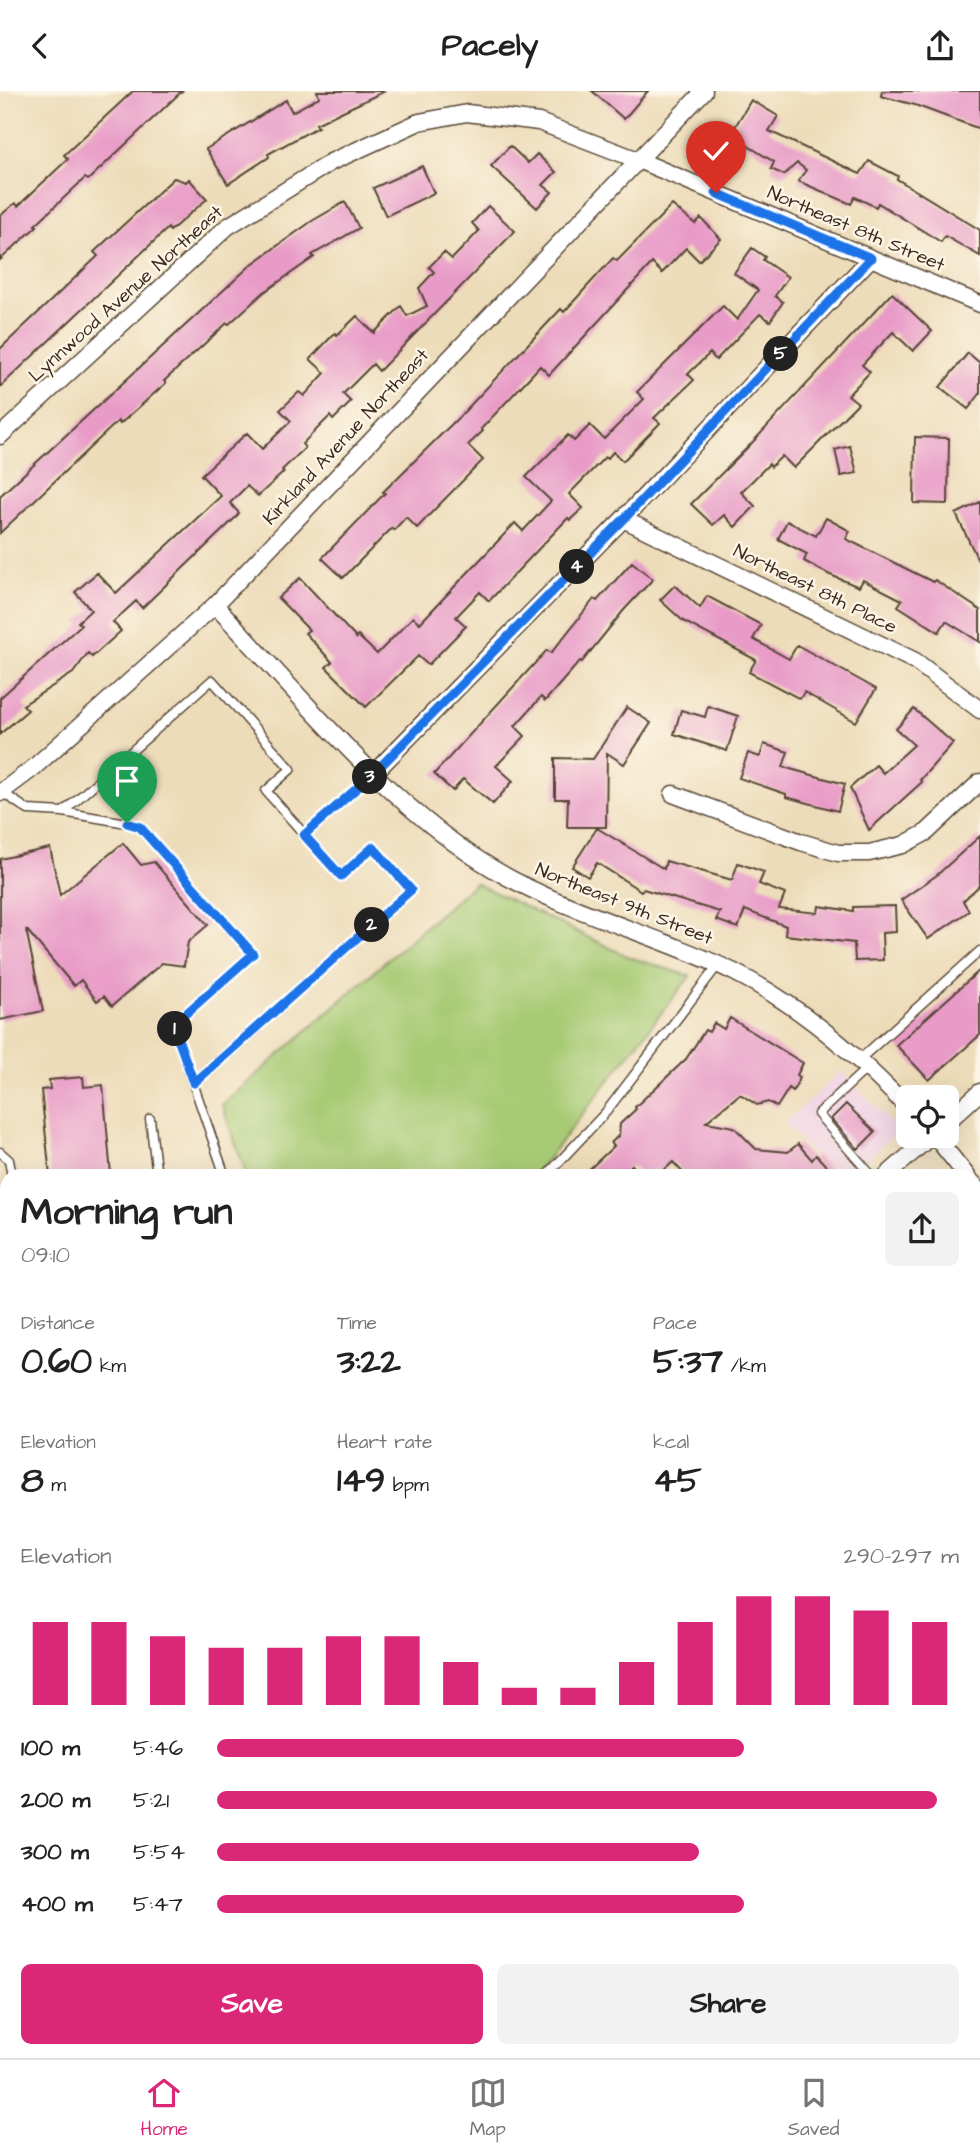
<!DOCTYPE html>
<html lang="en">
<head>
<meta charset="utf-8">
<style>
  :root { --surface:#fff; --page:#f2f2f2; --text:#222; --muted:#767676; --line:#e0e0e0; --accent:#db2777 }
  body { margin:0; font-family:"Architects Daughter",sans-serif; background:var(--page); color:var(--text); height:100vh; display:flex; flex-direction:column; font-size:26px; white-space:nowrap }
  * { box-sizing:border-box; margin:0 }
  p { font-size:23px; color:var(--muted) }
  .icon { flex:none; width:38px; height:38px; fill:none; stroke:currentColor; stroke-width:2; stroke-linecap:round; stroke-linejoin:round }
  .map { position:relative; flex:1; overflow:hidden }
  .sheet { position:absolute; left:0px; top:1078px; width:980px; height:889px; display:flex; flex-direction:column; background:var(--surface); border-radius:21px 21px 0 0; box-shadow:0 7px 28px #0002 }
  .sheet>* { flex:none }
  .buttons { position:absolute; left:896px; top:994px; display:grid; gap:14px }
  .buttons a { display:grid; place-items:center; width:63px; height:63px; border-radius:10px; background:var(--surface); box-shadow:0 7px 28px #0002; font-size:35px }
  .pin { position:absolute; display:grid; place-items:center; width:60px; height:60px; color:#fff; margin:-72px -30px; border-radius:50% 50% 50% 0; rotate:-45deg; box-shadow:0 0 7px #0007 }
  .pin .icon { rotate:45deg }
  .km { position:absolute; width:35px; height:35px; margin:-18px; border-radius:50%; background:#222; color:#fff; font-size:19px; line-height:35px; text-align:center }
  .round { display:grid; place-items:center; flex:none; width:74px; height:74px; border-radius:10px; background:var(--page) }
  .headline { display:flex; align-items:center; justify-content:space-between; height:119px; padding:0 21px }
  h1 { font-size:38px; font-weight:700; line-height:52px }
  .metrics { display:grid; grid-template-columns:repeat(3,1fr); gap:10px; height:119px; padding:7px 21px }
  .metrics div { display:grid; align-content:center }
  .metrics b { font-size:35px; font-weight:700 }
  .metrics small { font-size:19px; font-weight:400 }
  .metrics p { font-size:19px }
  .chart { height:196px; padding:14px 21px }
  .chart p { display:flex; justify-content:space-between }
  .chart svg { width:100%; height:126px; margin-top:7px; stroke:var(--accent); stroke-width:6 }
  .primary-button { display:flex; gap:14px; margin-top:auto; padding:14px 21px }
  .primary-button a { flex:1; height:80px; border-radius:10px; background:var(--accent); color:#fff; font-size:28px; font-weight:700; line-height:80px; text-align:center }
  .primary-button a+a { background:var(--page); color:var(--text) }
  ul { padding:0 21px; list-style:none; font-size:23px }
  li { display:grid; grid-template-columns:112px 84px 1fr; align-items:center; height:52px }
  li i { height:18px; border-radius:9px; background:var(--accent) }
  header { display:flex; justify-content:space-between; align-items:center; height:91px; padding:0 21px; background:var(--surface); font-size:32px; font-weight:700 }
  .dock { display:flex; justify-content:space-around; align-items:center; height:98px; border-top:2px solid var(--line); background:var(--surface); font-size:19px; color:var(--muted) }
  .dock a { display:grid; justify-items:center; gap:4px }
  .dock .selected { color:var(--accent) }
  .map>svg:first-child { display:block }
  .built { fill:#f0d0e5 }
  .green { fill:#a7cb75; stroke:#717a4a; stroke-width:2 }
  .building { fill:#e89bc7 }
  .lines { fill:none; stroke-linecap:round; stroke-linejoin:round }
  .lane-casing { stroke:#564535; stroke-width:11 }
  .street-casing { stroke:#564535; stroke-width:19 }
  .primary-casing { stroke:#564535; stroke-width:28 }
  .path { stroke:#564535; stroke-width:3.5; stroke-dasharray:5 5; stroke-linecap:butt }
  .lane { stroke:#fff; stroke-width:8 }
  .street { stroke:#fff; stroke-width:16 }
  .primary { stroke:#f8bf6c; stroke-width:24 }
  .route-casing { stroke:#fff; stroke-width:14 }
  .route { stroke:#1a73e8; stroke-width:9 }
  .labels { text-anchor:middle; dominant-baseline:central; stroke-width:5; stroke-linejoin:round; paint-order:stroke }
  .street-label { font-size:19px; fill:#3b2a1e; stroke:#fcf5e5 }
</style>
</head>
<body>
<header><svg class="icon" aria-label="back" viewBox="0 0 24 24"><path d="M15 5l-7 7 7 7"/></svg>Pacely<svg class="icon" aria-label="share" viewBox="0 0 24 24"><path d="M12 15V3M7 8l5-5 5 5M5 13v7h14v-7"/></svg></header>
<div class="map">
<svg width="980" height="1967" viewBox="0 0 980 1967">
  <rect width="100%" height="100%" fill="#fcf5e5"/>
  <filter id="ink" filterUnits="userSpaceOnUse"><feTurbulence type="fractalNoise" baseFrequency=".0143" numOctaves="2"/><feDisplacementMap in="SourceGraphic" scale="14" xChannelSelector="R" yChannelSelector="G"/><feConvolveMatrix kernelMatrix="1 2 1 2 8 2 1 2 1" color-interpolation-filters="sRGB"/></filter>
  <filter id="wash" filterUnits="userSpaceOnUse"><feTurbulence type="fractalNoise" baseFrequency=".00686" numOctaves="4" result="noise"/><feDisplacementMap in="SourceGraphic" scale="28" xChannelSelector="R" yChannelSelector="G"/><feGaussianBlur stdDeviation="1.57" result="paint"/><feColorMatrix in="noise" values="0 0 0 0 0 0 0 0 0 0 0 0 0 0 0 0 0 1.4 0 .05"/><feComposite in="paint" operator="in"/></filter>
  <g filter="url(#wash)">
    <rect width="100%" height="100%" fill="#eddcb9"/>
    <path class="built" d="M841 980 890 1030 894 1044 849 1085H832L785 1032Z
      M0 1436 7 1498V1540L0 1541Z
      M7 1610V1693L0 1694V1611Z"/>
    <path class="green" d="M475 792 629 866 690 885 534 1085H247L222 1014Z
      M130 1960H659L658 1967H137Z"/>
    <g id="blocks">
      <path class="building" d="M133 0H182L88 89 85 87 35 134 37 135 0 169V125L15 112 18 115 68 68 64 64Z
        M317 0H385L316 33 318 36 268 63 269 66 228 93 206 58 286 9 292 21 319 6Z
        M592 0H648L624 28Z
        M882 0H980V38L915 14 881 5Z
        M751 9 778 25 769 40 860 83 869 70 898 85 897 88 980 139V165L945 145 941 151 878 112 876 116 855 106 851 113 798 90 806 79 797 72 784 84 771 78 774 71 745 53 735 67 715 55 728 36 733 39Z
        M510 55 528 72 537 63 556 81 543 94 552 101 537 117 491 75Z
        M422 75 434 102 386 125 373 97Z
        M174 87 186 91 189 88 207 108 170 140 168 137 0 296V258L98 165 94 161Z
        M345 111 359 137 312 164 314 166 263 202 229 233 227 232 164 290 166 292 120 333 118 330 0 442V405L252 173 312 130Z
        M672 114 695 133 701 127 721 148 699 170 686 157 662 182 652 172 549 284 540 275 481 338 483 340 468 354 483 369 434 419 417 437 406 426 394 439 392 437 343 487 322 467 385 402 383 401 464 321 561 218 564 221 613 167 617 170Z
        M488 115 515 140 379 280 373 273 343 303 351 311 333 329 330 325 302 353 305 357 282 379 284 381 258 405 247 395 230 412 239 422 235 427 142 517 136 510 113 531 121 540 92 566 88 562 73 582 23 614 28 619 0 643V607L81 534 78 531 91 519 75 501 97 482 116 502 221 405 201 384 247 342 262 358 291 330 280 319 299 301 304 305 325 282 310 268 335 242 337 244 357 225 374 242 401 215 407 225 427 215 419 197 434 181 429 176 444 161 452 168 479 140 472 132Z
        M752 157 765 166 763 169 788 186 775 205 783 211 770 230 760 223 716 269 710 262 688 283 694 289 654 327 660 332 623 370 613 361 607 368 605 366 569 403 583 417 570 429 568 427 489 510 480 501 456 526 466 535 428 574 418 565 366 616 326 576 332 571 305 542 309 539 278 507 300 487 356 547 358 545 377 563 413 526 420 532 515 432 523 440 551 410 526 386 568 344 574 350 590 334 604 348 644 308 637 301 723 215 737 229 758 199 734 182Z
        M892 202 932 240 913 260 893 241 862 274 870 281 848 304 858 312 794 377 782 365 771 376 769 373 741 401 755 415 735 436 724 424 713 434 691 413 749 355Z
        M968 262 980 272V303L968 318 940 296Z
        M915 346 949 347 948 413 914 412Z
        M850 355 857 382 841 385 835 359Z
        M980 411V473L956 423Z
        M826 427 850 440 846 448 933 491 935 489 980 519V551L946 530 939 541 898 515 902 509 863 489 859 496 828 483 804 470 807 463 778 448 787 430 816 445Z
        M632 471 653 488 624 519 582 571 580 570 545 610 541 606 515 635 525 645 496 675 513 690 493 713 463 688 453 700 434 683 547 559 551 562 594 508 597 510Z
        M675 494 700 517 707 505 761 534 753 548 789 568 797 554 876 598 856 631 804 601 800 608 749 581 756 569 683 530 660 509Z
        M708 615 738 625 727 660 674 643 681 619 705 626Z
        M627 616 651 632 624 673 607 662 606 736H567L568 708H555V667L593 668Z
        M914 618 953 652 920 689 922 691 869 739 850 697 876 674 883 682 914 654 896 638Z
        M764 653 788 661 783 676 845 693 838 720 786 706V703L739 687 748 662 760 666Z
        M597 737 664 778 666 770 732 789 738 772 764 781 759 793 785 803 779 818 818 822 819 815 853 820V816L895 815 896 841 882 842 883 869 855 870 854 852 785 844 786 835 745 819 738 837 716 829 720 821 643 798 641 800 597 772 588 786 572 776Z
        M980 745V794L963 810 969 820 928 848 901 809 937 784Z
        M123 752 141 774 154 771 208 834 188 851 184 875 162 872 112 915 104 905 97 910 81 889 74 895 26 838 43 920 0 929V768L50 757 60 804Z
        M980 879V944L929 989 896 954Z
        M730 927 803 972 797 984 800 986 793 1000 789 997 777 1016 768 1011 757 1014 740 1003 706 1031 734 1036 756 1058 788 1061 798 1053 812 1069 816 1064 829 1078 824 1082 826 1085H686L673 1071 663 1080H651L646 1085H642L632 1074 621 1085H582L614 1055 611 1052 619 1044 620 1033 636 1018 635 1016 686 968 705 939 709 941 714 932 724 938Z
        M83 986 84 996 103 994 111 1084 50 1085 41 999 50 998 49 989Z
        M846 1013 875 1041 858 1058 831 1028Z"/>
    </g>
  </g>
  <g filter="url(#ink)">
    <use href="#blocks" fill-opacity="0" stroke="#564535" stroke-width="2"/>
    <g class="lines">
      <g class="lane-casing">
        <path id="lane" d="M2 701 28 719 63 721 127 732 140 736 253 863 173 934 225 1085
          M63 721 212 589 291 678 266 700 341 785 373 756 411 799 194 992
          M305 744 373 683
          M859 969 980 860
          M868 976 818 1023 872 1085
          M150 1028 157 1085
          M0 1061 9 1069 12 1085
          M546 1085 606 1021 718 874
          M0 1123 7 1120
          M973 1225 980 1221
          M0 1430 7 1428
          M0 1643H7
          M0 1702 7 1701
          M0 1853 7 1852"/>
      </g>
      <g class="street-casing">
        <path id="street" d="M0 345 227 136 331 71 419 31 467 22 539 31 638 69 980 213
          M623 428 915 570 980 619
          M215 514C299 603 390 717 495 779 570 823 656 843 734 881 800 914 857 964 908 1017
          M373 683 623 428 871 167
          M0 702 32 678 215 514 704 0
          M673 703 801 751 838 762H869L903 754 927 741 980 691
          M947 1031 980 1001
          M935 1045 967 1085
          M886 1085 931 1045
          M973 1092 980 1100
          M0 1232 7 1273
          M0 1293 7 1291
          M973 1399 980 1393
          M973 1577 980 1570
          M973 1775 980 1787
          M118 1960 123 1967
          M969 1960 975 1967
          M476 1967 478 1960"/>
      </g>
      <g class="primary-casing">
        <path id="primary" d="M0 1568 7 1567
          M670 1967 672 1960
          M696 1967 697 1960"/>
      </g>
      <path class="path" d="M152 1960 158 1967 163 1960
        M192 1960 193 1967
        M381 1960 383 1967
        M440 1960 448 1967"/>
      <use href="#lane" class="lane"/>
      <use href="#street" class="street"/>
      <use href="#primary" class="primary"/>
    </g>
  </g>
  <g class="lines" filter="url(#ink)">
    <g class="route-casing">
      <path id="route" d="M127 732 140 736 253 863 173 934 194 992 411 799 373 756 341 785 304 744 373 683 624 428 871 167 716 102"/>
    </g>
    <use href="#route" class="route"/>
  </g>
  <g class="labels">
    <g class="street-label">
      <text transform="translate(856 138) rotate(23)">Northeast 8th Street</text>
      <text transform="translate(126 203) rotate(-42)">Lynnwood Avenue Northeast</text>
      <text transform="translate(346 346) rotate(-47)">Kirkland Avenue Northeast</text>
      <text transform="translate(815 498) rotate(26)">Northeast 8th Place</text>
      <text transform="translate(624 813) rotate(22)">Northeast 9th Street</text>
    </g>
  </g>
</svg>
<div class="buttons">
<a><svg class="icon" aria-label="locate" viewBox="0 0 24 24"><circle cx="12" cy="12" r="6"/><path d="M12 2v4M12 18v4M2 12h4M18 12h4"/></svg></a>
</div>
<div class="pin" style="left:127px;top:732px;background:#1e9e55"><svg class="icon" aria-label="arrive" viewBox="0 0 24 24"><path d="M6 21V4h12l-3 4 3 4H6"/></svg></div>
<div class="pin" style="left:716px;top:102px;background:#d93025"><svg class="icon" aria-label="check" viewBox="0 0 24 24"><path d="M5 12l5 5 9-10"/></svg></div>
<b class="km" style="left:175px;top:938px">1</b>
<b class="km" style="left:372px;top:834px">2</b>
<b class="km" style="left:370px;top:686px">3</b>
<b class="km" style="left:577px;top:476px">4</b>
<b class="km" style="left:781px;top:263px">5</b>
<section class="sheet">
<div class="headline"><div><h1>Morning run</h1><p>09:10</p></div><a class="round"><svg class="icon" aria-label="share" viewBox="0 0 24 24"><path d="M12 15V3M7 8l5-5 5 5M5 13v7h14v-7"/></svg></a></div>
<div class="metrics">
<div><p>Distance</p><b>0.60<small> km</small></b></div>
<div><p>Time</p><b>3:22</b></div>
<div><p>Pace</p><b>5:37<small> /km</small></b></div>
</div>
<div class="metrics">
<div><p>Elevation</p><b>8<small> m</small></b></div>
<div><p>Heart rate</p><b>149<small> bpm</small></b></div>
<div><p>kcal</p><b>45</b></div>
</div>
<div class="chart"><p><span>Elevation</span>290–297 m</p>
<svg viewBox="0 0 160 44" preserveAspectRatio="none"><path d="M5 44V15M15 44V15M25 44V20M35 44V24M45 44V24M55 44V20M65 44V20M75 44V29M85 44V38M95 44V38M105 44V29M115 44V15M125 44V6M135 44V6M145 44V11M155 44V15"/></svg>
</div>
<ul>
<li><b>100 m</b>5:46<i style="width:71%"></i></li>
<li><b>200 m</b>5:21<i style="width:97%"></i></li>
<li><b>300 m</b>5:54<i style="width:65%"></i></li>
<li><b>400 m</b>5:47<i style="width:71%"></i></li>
</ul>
<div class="primary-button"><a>Save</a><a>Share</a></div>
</section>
</div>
<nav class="dock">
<a class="selected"><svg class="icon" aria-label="home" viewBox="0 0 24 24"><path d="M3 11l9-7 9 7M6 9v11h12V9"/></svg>Home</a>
<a><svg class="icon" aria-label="map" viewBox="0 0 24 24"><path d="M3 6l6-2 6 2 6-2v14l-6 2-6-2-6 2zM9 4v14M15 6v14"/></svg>Map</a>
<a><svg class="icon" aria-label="saved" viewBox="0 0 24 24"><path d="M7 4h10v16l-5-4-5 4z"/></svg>Saved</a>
</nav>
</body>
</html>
